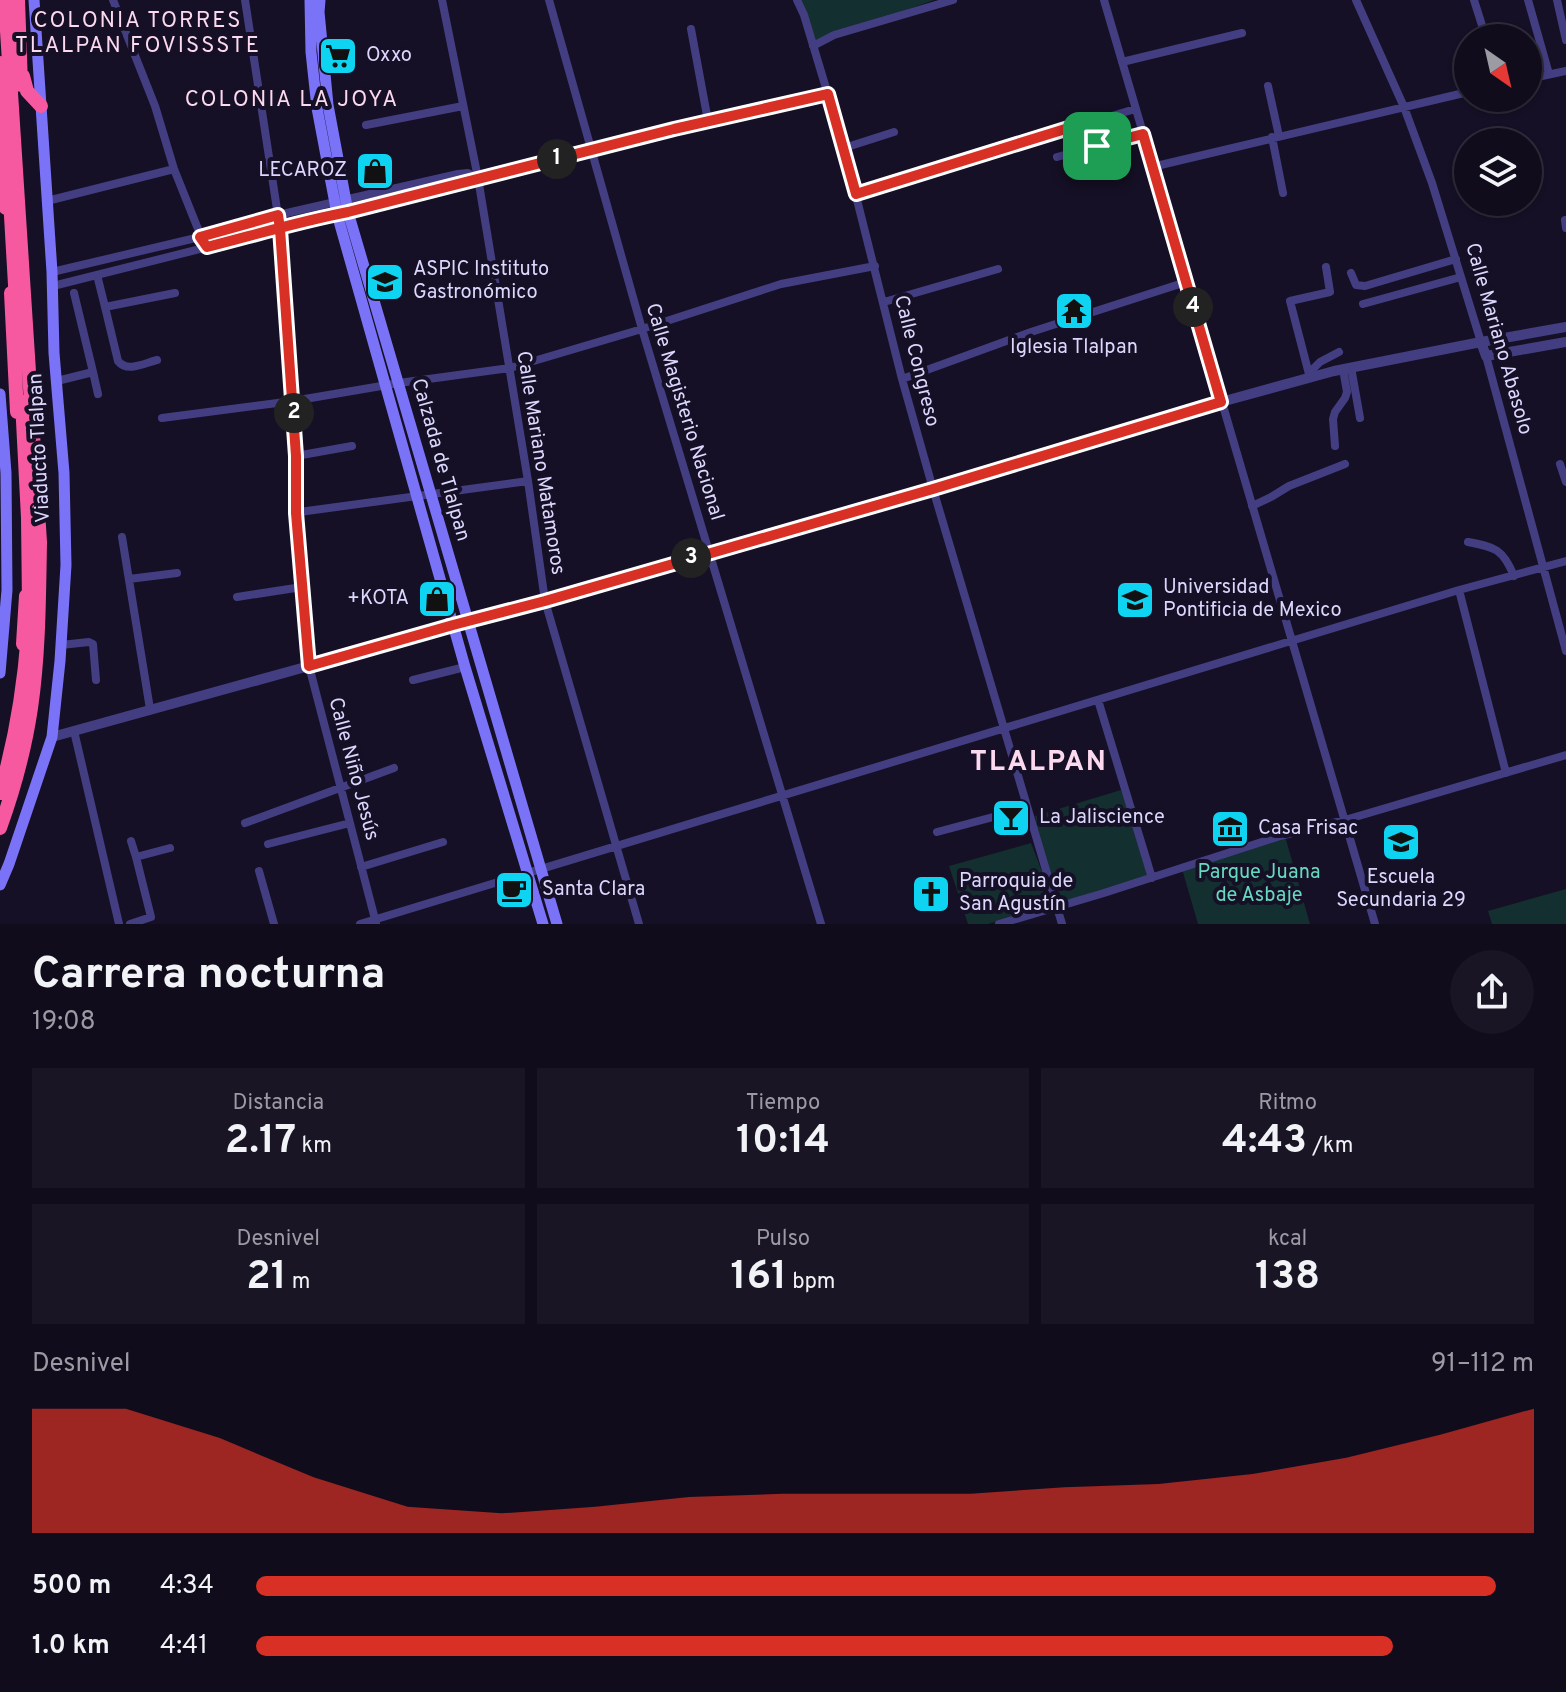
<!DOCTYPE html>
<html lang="es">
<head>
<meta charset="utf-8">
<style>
  :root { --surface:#100c1c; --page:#191525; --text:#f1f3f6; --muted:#9c9ba3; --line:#302c3b; --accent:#d93025 }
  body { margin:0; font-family:Overpass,sans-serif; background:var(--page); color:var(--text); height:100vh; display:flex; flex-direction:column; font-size:30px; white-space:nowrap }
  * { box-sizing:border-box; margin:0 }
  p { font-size:26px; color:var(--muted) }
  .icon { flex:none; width:44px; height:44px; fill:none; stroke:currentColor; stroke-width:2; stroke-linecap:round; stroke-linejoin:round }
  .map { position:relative; height:924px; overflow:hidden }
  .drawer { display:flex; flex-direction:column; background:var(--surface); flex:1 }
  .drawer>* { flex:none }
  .needle { width:52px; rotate:146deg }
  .buttons { position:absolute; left:1454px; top:24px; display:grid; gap:16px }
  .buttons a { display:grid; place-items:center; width:88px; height:88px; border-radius:50%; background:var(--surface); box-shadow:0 2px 6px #0004,0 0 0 2px var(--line); font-size:40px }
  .pin { position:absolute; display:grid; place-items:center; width:68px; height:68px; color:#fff; margin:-34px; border-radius:16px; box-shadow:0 4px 12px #0006 }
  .km { position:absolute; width:40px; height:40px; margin:-20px; border-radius:50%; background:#222; color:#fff; font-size:22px; line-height:40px; text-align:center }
  .round { display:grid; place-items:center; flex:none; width:84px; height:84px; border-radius:42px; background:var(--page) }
  .head { display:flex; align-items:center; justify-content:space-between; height:136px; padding:0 32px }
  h1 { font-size:44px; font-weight:700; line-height:60px }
  .figures { display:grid; grid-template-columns:repeat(3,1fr); gap:12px; height:136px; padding:8px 32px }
  .figures div { display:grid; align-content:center; border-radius:0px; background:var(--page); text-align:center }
  .figures b { font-size:40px; font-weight:700 }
  .figures small { font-size:22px; font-weight:400 }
  .figures p { font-size:22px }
  .chart { height:224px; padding:16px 32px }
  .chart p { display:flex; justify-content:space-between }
  .chart svg { width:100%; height:144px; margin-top:8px; fill:var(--accent); opacity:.7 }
  ul { padding:0 32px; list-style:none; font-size:26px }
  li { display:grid; grid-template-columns:128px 96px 1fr; align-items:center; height:60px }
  li i { height:20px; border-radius:10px; background:var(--accent) }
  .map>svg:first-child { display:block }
  .green { fill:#142f2f }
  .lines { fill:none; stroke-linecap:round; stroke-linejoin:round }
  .minor { stroke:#433e81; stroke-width:8 }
  .tertiary { stroke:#433e81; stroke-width:10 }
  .secondary { stroke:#7b73f7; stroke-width:11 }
  .motorway { stroke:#f6599f; stroke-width:14 }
  .route-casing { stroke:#fff; stroke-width:16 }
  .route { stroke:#d93025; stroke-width:10 }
  .labels { text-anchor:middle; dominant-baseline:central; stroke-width:8; stroke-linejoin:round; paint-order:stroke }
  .poi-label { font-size:20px; fill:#dcd7fd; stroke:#151025; text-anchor:start }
  .street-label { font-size:20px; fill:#dcd7fd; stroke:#151025 }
  .park-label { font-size:20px; fill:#66d9c0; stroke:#151025 }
  .neighbourhood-label { font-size:22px; letter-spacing:2px; fill:#fdd9ef; stroke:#151025 }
  .district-label { font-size:28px; font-weight:bold; letter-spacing:2px; fill:#fdd9ef; stroke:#151025 }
</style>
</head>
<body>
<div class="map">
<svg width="1566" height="924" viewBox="0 0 1566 924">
  <rect width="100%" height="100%" fill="#151025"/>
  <path class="green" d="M797 0H934L813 43Z
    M1121 790 1151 878 1057 905 1043 857 1035 816Z
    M1285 836 1310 924H1198L1182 869Z
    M1031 843 1055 905 988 924H968L949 866Z
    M1566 889V924H1492L1488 911Z"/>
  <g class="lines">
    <path class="minor" d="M113 0 155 106 174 169 202 239
      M245 0 280 229 296 456V513L309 666 376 923
      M442 0 478 178 528 481 545 601 639 924
      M549 0 642 329 821 924
      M797 0 804 15 844 148 902 379 933 489 1062 924
      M1104 0 1375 924
      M1356 0 1404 107 1432 183 1481 342
      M1474 0 1486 38
      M1528 0 1549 74
      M1557 0 1566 40
      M691 29 708 121
      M813 46 834 35 953 0
      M1122 62 1242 33
      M1528 79 1566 71
      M1268 86 1279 136
      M1088 122 1097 146 1143 134
      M366 125 463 106
      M1272 137 1283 193
      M844 148 894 132
      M1057 157 1097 146
      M1152 167 1468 92
      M856 194 1135 109
      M47 201 174 169
      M1565 220 1566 228
      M52 272 200 237 278 215 458 174 468 173 477 178
      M1351 273 1356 285 1365 286 1456 259
      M97 275 105 307
      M53 286 708 121 828 94
      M884 302 998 269
      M1363 304 1461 277
      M1486 356 1566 651
      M157 360C145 363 127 373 118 361L105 307 175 293
      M1351 367 1360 418
      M93 372 98 394
      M1309 373 1320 362 1339 352
      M1310 378 1290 301 1330 292 1326 267
      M902 379 1031 332 1186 282
      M57 381 93 372 74 293
      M162 418 293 401 399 383 510 368 642 329 781 284 875 266
      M1335 446 1333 419 1335 412 1345 398 1347 392 1343 369
      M296 456 352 446
      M1560 464 1566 482
      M1252 506 1271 497 1289 486 1345 464
      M292 513 528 481
      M122 537 150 709
      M1468 542C1495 547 1503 549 1514 576
      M129 579 177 573
      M1459 590 1506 773
      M237 597 302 587
      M61 645 89 642 93 644 96 680
      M413 680 465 667
      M1098 700 1152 878
      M74 731 119 924
      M245 823 394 768
      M937 832 1027 808
      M131 841 136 857
      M268 844 350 823
      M361 867 443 842
      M259 871 274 924
      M130 924 151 917 136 857 170 848
      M360 924 1291 641 1459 590 1566 561
      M999 924 1104 893 1280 836 1345 820 1566 755"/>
    <path class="tertiary" d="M1481 342 1486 356 1566 342
      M52 737 309 666 453 625 545 601 933 489 1221 402 1334 371 1481 342 1566 327"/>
    <path class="secondary" d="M310 0 311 52 317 108 337 214 465 667 543 924
      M320 0 319 12 328 105 348 212 557 924
      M0 394 6 473 7 590 0 673
      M0 885 9 864 52 737 60 661 66 565 64 473 54 353 52 272 34 0"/>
    <path class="motorway" d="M18 0 21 85
      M0 63 5 130
      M23 76 27 91 41 106
      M1 121 6 208
      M10 199 16 302
      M11 293 17 412
      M22 402 28 518 29 605
      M23 644 26 596
      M0 793C15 742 24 687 28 634
      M0 828C14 789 25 749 31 708 39 653 39 597 40 542L5 0"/>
  </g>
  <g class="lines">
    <g class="route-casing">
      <path id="route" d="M1097 146 1088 122 856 194 828 94 674 129 348 212C301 221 254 235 207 247L200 237 278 215 280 229 296 456V513L309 666 453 625 545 601 933 489 1221 402 1143 134 1097 146"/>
    </g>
    <use href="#route" class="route"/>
  </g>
  <defs>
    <g id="supermarket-square" transform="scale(2)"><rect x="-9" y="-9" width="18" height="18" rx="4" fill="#0ed3f1" stroke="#151025"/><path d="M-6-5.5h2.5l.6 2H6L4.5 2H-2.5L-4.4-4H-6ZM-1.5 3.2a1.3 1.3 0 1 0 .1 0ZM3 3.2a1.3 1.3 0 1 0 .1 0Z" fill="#111"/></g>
    <g id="shop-square" transform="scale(2)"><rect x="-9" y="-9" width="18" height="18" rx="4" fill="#0ed3f1" stroke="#151025"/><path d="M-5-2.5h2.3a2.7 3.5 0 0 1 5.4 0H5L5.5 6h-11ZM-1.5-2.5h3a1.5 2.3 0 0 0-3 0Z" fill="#111"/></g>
    <g id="university-square" transform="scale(2)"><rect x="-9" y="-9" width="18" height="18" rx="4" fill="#0ed3f1" stroke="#151025"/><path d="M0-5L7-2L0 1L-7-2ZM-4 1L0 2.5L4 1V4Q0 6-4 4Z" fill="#111"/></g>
    <g id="temple-square" transform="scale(2)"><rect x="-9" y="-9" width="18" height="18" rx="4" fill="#0ed3f1" stroke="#151025"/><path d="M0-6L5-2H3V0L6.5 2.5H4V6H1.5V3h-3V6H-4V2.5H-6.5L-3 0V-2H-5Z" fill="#111"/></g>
    <g id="bar-square" transform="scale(2)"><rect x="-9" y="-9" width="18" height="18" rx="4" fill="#0ed3f1" stroke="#151025"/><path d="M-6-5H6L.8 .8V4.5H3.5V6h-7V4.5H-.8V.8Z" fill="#111"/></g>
    <g id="museum-square" transform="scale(2)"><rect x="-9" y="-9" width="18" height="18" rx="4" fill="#0ed3f1" stroke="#151025"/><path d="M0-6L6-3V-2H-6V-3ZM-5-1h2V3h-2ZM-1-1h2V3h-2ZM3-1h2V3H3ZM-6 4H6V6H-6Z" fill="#111"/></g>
    <g id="school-square" transform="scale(2)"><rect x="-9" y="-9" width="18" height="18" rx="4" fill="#0ed3f1" stroke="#151025"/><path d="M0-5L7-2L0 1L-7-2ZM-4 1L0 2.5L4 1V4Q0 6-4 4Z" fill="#111"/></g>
    <g id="cafe-square" transform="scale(2)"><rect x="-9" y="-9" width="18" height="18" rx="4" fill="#0ed3f1" stroke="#151025"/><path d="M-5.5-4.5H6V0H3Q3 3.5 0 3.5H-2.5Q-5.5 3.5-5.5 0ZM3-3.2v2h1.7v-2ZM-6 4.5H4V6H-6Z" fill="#111"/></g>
    <g id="church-square" transform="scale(2)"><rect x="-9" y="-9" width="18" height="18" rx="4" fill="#0ed3f1" stroke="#151025"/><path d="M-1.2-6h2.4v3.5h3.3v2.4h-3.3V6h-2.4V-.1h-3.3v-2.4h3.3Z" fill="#111"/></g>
  </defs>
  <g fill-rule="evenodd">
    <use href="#supermarket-square" x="338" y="56"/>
    <use href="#shop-square" x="375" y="171"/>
    <use href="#university-square" x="385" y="282"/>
    <use href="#temple-square" x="1074" y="311"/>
    <use href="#shop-square" x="437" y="599"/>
    <use href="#university-square" x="1135" y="600"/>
    <use href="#bar-square" x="1011" y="818"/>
    <use href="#museum-square" x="1230" y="829"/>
    <use href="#school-square" x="1401" y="842"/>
    <use href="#cafe-square" x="514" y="890"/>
    <use href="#church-square" x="931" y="894"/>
  </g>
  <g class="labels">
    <g class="poi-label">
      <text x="366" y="56">Oxxo</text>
      <text x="347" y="171" text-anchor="end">LECAROZ</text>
      <text x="413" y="270">ASPIC Instituto<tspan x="413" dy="23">Gastronómico</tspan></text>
      <text x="1074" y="348" text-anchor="middle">Iglesia Tlalpan</text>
      <text x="1163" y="588">Universidad<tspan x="1163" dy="23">Pontificia de Mexico</tspan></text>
      <text x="409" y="599" text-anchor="end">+KOTA</text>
      <text x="1039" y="818">La Jaliscience</text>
      <text x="1258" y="829">Casa Frisac</text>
      <text x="1401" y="878" text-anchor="middle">Escuela<tspan x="1401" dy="23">Secundaria 29</tspan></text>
      <text x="959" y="882">Parroquia de<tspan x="959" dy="23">San Agustín</tspan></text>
      <text x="542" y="890">Santa Clara</text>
    </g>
    <g class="street-label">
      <text transform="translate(1498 339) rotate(74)">Calle Mariano Abasolo</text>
      <text transform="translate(916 361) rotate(76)">Calle Congreso</text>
      <text transform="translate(684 412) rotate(73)">Calle Magisterio Nacional</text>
      <text transform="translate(40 448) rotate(-93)">Viaducto Tlalpan</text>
      <text transform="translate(440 460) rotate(74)">Calzada de Tlalpan</text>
      <text transform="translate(540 463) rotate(81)">Calle Mariano Matamoros</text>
      <text transform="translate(353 769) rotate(75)">Calle Niño Jesús</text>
    </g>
    <g class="park-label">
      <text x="1259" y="873">Parque Juana<tspan x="1259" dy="23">de Asbaje</tspan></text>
    </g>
    <g class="neighbourhood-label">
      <text x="138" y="21">COLONIA TORRES<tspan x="138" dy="25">TLALPAN FOVISSSTE</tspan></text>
      <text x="292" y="100">COLONIA LA JOYA</text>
    </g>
    <g class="district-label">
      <text x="1039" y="763">TLALPAN</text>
    </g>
  </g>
</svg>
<div class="buttons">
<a><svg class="needle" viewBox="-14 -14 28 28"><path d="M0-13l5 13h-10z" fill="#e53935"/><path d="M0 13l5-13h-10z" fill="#9c9ba3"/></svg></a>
<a><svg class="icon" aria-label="layers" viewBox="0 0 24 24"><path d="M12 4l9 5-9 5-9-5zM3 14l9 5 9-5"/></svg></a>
</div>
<div class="pin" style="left:1097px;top:146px;background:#1e9e55"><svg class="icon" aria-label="arrive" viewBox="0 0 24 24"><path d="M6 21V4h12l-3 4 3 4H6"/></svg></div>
<b class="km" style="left:557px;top:159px">1</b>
<b class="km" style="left:294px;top:413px">2</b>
<b class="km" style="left:691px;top:558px">3</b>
<b class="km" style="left:1193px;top:307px">4</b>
</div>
<section class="drawer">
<div class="head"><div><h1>Carrera nocturna</h1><p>19:08</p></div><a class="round"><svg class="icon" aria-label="share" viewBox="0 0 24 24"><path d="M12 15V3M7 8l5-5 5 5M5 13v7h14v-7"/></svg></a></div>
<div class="figures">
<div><p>Distancia</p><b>2.17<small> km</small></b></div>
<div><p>Tiempo</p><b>10:14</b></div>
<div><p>Ritmo</p><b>4:43<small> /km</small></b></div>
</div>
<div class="figures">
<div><p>Desnivel</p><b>21<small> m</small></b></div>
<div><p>Pulso</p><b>161<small> bpm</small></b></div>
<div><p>kcal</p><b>138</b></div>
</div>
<div class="chart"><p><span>Desnivel</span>91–112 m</p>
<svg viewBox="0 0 160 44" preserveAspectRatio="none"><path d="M0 44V6L10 6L20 15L30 27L40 36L50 38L60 36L70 33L80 32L90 32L100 32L110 30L120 29L130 26L140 21L150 14L160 6V44z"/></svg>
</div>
<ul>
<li><b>500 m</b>4:34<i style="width:97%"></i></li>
<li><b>1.0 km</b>4:41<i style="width:89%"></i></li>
</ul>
</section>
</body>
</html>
